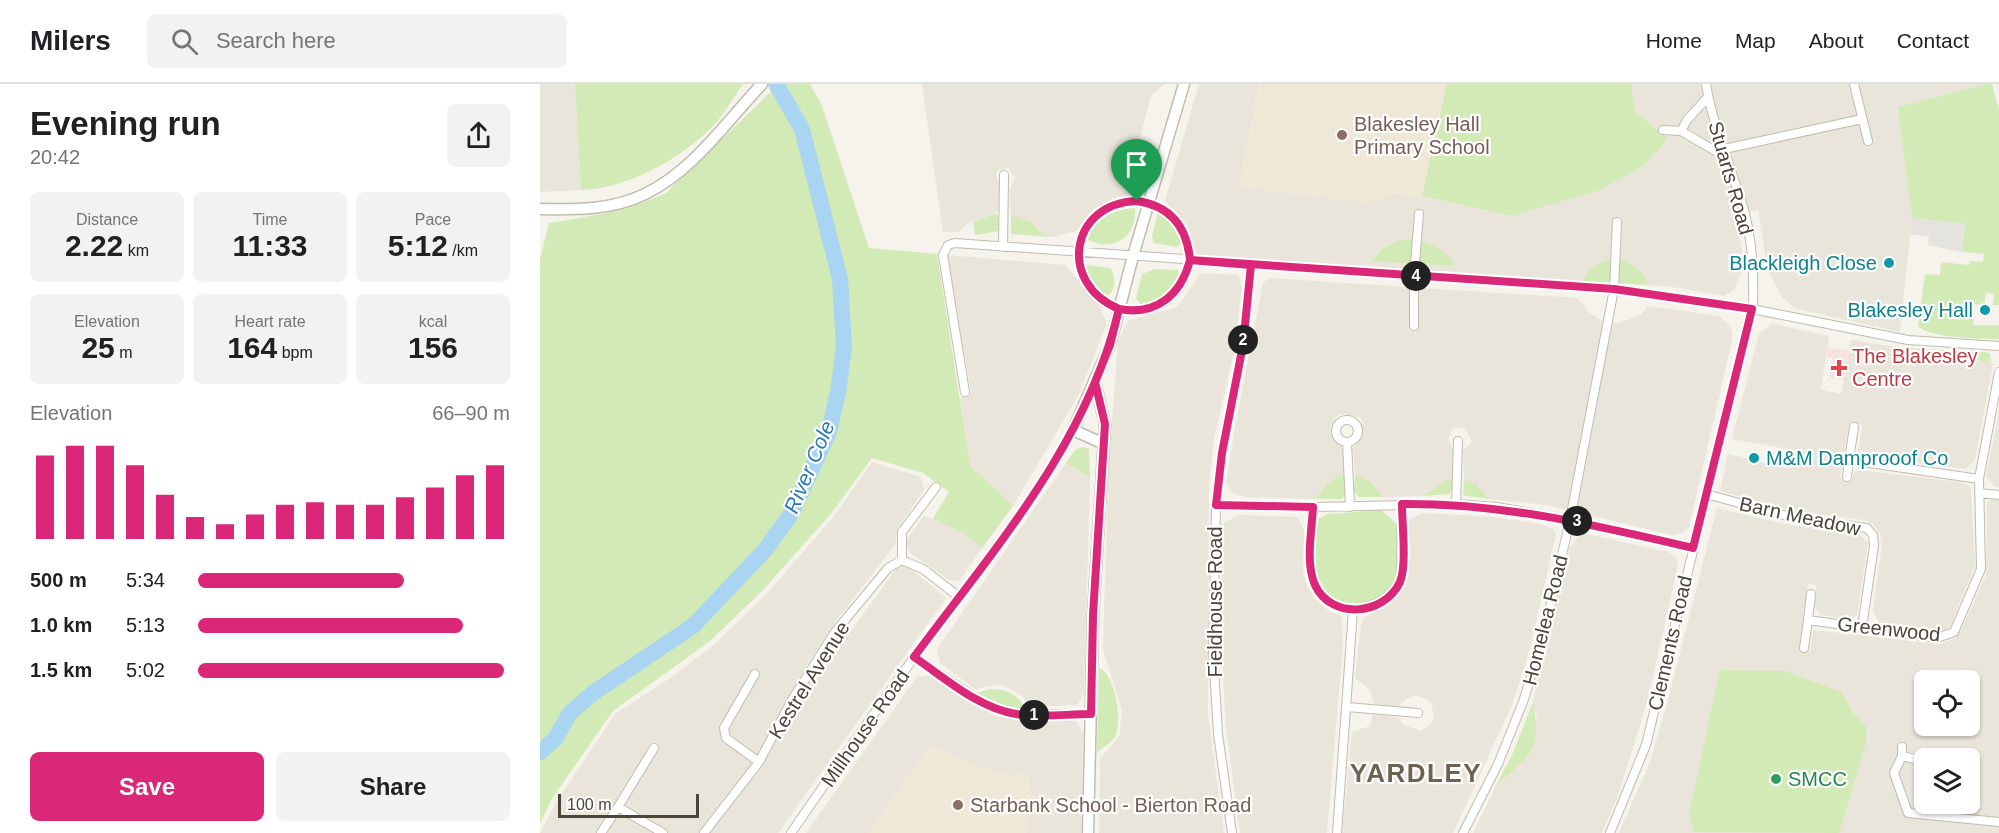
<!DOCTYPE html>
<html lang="en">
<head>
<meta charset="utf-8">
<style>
  :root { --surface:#fff; --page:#f2f2f2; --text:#202124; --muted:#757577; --line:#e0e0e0; --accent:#db2777 }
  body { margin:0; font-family:Arial,sans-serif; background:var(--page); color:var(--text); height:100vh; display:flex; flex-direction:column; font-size:22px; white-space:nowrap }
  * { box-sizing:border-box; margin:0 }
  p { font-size:20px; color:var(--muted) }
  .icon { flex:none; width:33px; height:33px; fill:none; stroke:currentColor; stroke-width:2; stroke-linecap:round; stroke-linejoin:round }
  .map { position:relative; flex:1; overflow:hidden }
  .details { display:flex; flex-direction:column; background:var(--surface); width:540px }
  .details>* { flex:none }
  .tools { position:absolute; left:1374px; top:586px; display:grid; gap:12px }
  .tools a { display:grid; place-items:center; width:66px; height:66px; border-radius:9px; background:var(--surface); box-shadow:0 2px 4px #0004; font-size:30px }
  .scale { position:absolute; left:18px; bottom:15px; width:141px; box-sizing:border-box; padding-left:6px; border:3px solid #4b4439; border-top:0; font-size:16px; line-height:21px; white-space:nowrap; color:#4b4439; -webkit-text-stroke:4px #fff; paint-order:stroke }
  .pin { position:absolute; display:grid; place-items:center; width:51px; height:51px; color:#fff; margin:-62px -26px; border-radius:50% 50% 50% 0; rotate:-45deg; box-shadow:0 0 6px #0007 }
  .pin .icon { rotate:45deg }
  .km { position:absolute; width:30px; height:30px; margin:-15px; border-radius:50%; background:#222; color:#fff; font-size:16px; line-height:30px; text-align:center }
  .round { display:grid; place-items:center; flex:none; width:63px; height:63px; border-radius:9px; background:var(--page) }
  .summary { display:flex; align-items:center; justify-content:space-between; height:102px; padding:0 30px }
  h1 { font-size:33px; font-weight:800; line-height:45px }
  .figures { display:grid; grid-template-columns:repeat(3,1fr); gap:9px; height:102px; padding:6px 30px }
  .figures div { display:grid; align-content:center; border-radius:9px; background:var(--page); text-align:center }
  .figures b { font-size:30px; font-weight:800 }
  .figures small { font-size:16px; font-weight:400 }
  .figures p { font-size:16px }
  .chart { height:168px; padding:12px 30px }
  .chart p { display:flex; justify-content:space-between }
  .chart svg { width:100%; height:108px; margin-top:6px; stroke:var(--accent); stroke-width:6 }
  .cta { display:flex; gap:12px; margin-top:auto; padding:12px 30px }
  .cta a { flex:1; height:69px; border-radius:9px; background:var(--accent); color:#fff; font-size:24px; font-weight:800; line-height:69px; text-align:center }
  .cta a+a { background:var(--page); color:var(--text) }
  ul { padding:0 30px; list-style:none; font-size:20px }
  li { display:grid; grid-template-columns:96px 72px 1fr; align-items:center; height:45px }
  li i { height:15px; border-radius:8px; background:var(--accent) }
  header { display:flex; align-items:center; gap:36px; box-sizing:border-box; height:84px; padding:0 30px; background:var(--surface); border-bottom:2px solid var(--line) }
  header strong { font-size:28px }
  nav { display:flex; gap:33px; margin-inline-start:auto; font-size:21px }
  .search { width:420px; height:54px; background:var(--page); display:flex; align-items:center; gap:15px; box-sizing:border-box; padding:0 21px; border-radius:9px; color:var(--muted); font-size:22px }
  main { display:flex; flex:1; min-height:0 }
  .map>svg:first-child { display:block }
  .residential { fill:#eae5da; fill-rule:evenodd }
  .education { fill:#efe8d6 }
  .medical { fill:#f6e3e0 }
  .green { fill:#d2eab5 }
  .parking { fill:#e5e3e0 }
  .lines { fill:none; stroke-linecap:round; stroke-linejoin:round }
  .river { stroke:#a9d4f2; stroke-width:16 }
  .minor-casing { stroke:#c2bbae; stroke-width:10 }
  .tertiary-casing { stroke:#c2bbae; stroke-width:13 }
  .minor { stroke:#fff; stroke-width:8 }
  .tertiary { stroke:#fff; stroke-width:10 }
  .route-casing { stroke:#fff; stroke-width:12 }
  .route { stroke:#db2777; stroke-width:8 }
  .education-dot { fill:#8d6e63; stroke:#fff; stroke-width:2 }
  .culture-dot { fill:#0f9aa8; stroke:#fff; stroke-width:2 }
  .health-dot { fill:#e0444e; stroke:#fff; stroke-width:2 }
  .leisure-dot { fill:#2e9e5b; stroke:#fff; stroke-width:2 }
  .labels { text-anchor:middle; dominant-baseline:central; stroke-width:4.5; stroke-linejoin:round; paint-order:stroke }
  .education-label { font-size:20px; fill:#785e54; stroke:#fff; text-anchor:start }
  .street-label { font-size:20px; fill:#4b4439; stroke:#fff }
  .culture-label { font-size:20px; fill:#0d838f; stroke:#fff; text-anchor:end }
  .health-label { font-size:20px; fill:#be3a42; stroke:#fff; text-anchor:start }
  .leisure-label { font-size:20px; fill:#27864d; stroke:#fff; text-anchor:start }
  .water-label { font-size:21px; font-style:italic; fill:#2e7ab2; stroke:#fff }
  .district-label { font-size:26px; font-weight:bold; letter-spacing:1.5px; fill:#6e6250; stroke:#fff }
</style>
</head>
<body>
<header>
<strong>Milers</strong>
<div class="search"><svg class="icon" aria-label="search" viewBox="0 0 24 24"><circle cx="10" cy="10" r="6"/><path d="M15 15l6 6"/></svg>Search here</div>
<nav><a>Home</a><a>Map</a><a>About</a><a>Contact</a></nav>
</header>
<main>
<section class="details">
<div class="summary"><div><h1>Evening run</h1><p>20:42</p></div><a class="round"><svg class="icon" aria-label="share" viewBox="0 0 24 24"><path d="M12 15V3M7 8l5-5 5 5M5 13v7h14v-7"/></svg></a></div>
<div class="figures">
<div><p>Distance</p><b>2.22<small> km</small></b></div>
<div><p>Time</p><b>11:33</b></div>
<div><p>Pace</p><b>5:12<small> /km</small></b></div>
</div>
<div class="figures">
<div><p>Elevation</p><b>25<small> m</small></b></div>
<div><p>Heart rate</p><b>164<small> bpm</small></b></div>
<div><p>kcal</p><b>156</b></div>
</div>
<div class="chart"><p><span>Elevation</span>66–90 m</p>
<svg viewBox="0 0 160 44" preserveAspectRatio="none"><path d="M5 44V10M15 44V6M25 44V6M35 44V14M45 44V26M55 44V35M65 44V38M75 44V34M85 44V30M95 44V29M105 44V30M115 44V30M125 44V27M135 44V23M145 44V18M155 44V14"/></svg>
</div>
<ul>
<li><b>500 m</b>5:34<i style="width:66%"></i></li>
<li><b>1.0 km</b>5:13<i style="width:85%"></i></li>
<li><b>1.5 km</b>5:02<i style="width:98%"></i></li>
</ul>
<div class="cta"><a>Save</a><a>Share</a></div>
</section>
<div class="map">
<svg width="1459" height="749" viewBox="0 0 1459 749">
  <rect width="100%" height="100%" fill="#f6f3ec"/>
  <path class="residential" d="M0 0H35L41 106 0 108Z
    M382 0H624L611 12 600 54 609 82 599 107 553 125 537 147 512 153 503 150 491 138 471 131 469 107 475 94 468 84 458 86 456 90 461 104 460 123 455 130 427 140 418 148H403Z
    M659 0H719L700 102 832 119 838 118 848 110 882 112 972 132 1059 106 1104 82 1128 54 1095 28 1091 0H1446L1358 23 1372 134 1360 248 1254 224 1242 213 1228 187 1218 126 1195 131 1203 170 1201 190 1194 206 1184 212 1133 203 657 171 649 148 625 117Z
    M407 171 526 181 559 222 567 239 539 310 473 422 430 381 420 315 431 308Z
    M661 189 698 191 702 203 694 267 674 355 669 402 668 631 684 749H559L560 675 580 651 582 627 563 565 568 392 578 257 588 237 637 223Z
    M729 194 1038 214 1048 228 1062 237 1078 239 1101 231 1108 222 1179 232 1190 242 1193 252 1149 443 1141 449 1133 451 1006 421 949 415 935 399 924 396 923 367 932 358 926 345 918 343 912 346 908 355 913 365 914 396H907L882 412 843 413 831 398 815 391 813 365 821 354 822 338 820 333 805 330 797 331 790 344 794 355 804 365 805 391 786 400 776 415 706 413 694 410 686 400 696 338 723 199Z
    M1232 240 1289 252 1281 306 1301 310 1311 256 1451 278 1453 280 1435 375 1426 385 1321 371 1318 368 1322 341 1309 340 1300 393 1311 396 1315 387H1327L1419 398 1428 401 1431 406 1435 482 1410 543 1404 547 1340 540 1333 527 1342 461 1340 450 1333 440 1325 436 1254 427 1180 407 1188 370 1246 384 1249 365 1192 355 1219 249Z
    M1459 327V403L1454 402 1446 393Z
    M332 378 381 393 384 406 358 444 355 461 296 537 266 582 280 589 359 481 370 484 406 514 238 749H0L14 722 75 630 130 594 175 560 229 507 294 432Z
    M526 379 550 393 544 610 538 620 534 621 497 623 490 622 482 612 467 603 458 601 435 605 400 579 397 565Z
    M1453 415 1459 416V749H1079L1110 678 1128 616 1177 424 1244 440 1309 448 1320 451 1328 459 1317 531 1310 536 1281 531 1274 522 1276 501 1268 500 1259 566 1270 567 1273 546 1400 560 1414 555 1420 548 1446 492 1447 418ZM1384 597H1430V642H1384ZM1384 675H1430V720H1384Z
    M883 429 953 433 1002 440 1013 445 1016 450 991 561 973 619 913 749H802L812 648 830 642 833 630 860 634 862 640 880 647 891 640 894 632 891 619 885 614 875 612 866 615 858 623 834 620 830 606 815 594 821 541 825 533 849 519 862 505 868 491 866 437Z
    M384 431 422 448 442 464 419 497 409 496 369 468 366 457Z
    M699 431 758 433 764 447 763 488 768 504 777 517 790 528 800 531 802 536 803 559 787 749H700L686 644 680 545 684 439Z
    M1046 450 1129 468 1136 473 1138 481 1108 615 1078 712 1062 749H933L957 700 982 679 997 635 993 618 1030 464 1038 453Z
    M389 592 438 624 456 632 474 635 533 634 537 638 543 651 541 749H487L489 692 460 691 390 662 328 749H266L377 593Z"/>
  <path class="education" d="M719 0H907L882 112 848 110 838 118 832 119 699 102Z
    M390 662 460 691 489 692 487 749H328Z"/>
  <path class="medical" d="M1287 263 1309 267 1304 296 1290 294 1293 274 1286 272Z"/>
  <path class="green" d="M35 0H203C193 14 185 30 173 42 141 75 87 105 41 106Z
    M239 0H270L281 19 329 164 397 170 430 381 473 422 442 464 422 448 393 435 409 408 383 389 332 374 290 431 223 506 170 557 73 627 11 716 0 740V176L9 139C49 133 89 126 126 109Z
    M907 0H1091L1095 28 1128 54 1104 82 1059 106 972 132 882 112Z
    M1446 0H1452L1459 26V221H1453L1454 210 1446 209 1444 221 1433 220 1431 230 1434 231 1433 241H1459V255C1442 255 1388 254 1378 242L1385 190 1400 191 1401 178 1429 181 1430 177 1443 178 1444 170 1422 168 1425 140 1372 134 1358 23Z
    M595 124C597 152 575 169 548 156 553 133 574 126 595 124Z
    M618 128 631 140 642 156 638 163 614 159 612 153Z
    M455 130 458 131 459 147 435 151 433 138Z
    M471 131 491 138 503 150 512 153 471 150Z
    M860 156C884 155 902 160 915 182L832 177 841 166Z
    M1072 175C1089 176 1103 183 1108 201L1043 197C1048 184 1059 178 1072 175Z
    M546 181 570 184C577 194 576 207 566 213 553 207 549 194 546 181Z
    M615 185 638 186 640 193 618 217 601 221 596 214 602 190Z
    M1365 264 1446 268 1450 270 1451 278 1364 266Z
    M543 363 549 365 550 393 526 379 536 365Z
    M800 391H805L806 409 802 415H776L786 400Z
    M815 391 831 398 843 413H819L814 408Z
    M907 396H914L910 410 882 412Z
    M924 396 935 399 949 415 926 412 923 410Z
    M841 426 857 440C857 455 860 475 856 491 846 531 791 531 777 494 770 477 776 453 778 435L788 430Z
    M559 584C575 590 583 637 575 653 572 658 562 664 557 668Z
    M1180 586 1245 587 1301 608 1313 629 1326 642V659L1299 749 1154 748 1149 731Z
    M450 605C469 605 479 611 487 628 467 628 451 621 434 610Z
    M993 618C1002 664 990 673 957 700L973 669Z"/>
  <path class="parking" d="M1372 134 1425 140 1422 168 1388 161 1389 152 1370 151Z"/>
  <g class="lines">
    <path class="river" d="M0 668 15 655 30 629 53 609 153 542 225 466 251 430 289 348 298 308 304 263 300 195 262 45 236 0"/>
    <g class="minor-casing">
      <path id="minor" d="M1314 0 1328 57
        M1168 13 1147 36 1141 47 1186 73
        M1123 46 1141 47
        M1184 65 1322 35
        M539 172a55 55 0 1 1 110 0a55 55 0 1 1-110 0Z
        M463 163 464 91
        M874 242V191L879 130
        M425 308 403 171 408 161 415 159 1074 205 1212 225 1368 256 1459 262
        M796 347a11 11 0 1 1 22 0a11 11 0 1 1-22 0Z
        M1314 343 1309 376 1439 395
        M807 358 810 423
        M1307 393 1309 376
        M1439 409 1459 411
        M1166 410 1251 433 1327 444 1333 451 1334 462 1322 543
        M916 420 918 357
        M676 421 773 423 916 420 957 423 1030 436 1153 464
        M773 423C772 446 764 480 775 502 794 540 843 527 861 496L862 420
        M362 476V448L396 403
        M1268 536 1271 510
        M1264 564 1268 536 1397 554 1414 548 1441 485 1439 395 1459 288
        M374 573 449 623 476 630H551
        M215 590 184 644 186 654 219 678
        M807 623 878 629
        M1362 663V672L1379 676
        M1362 672 1354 689 1368 729 1459 738
        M78 723 114 664
        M61 749 78 723 123 749
        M164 749 219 678 252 616 295 548 348 484 362 476 383 485 419 513
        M251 749C297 683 342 616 390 552 440 485 494 420 533 346
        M692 749 678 650 673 567 676 421 682 369 703 261 711 181
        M797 749 813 526
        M923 749 958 680 983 618 1003 554 1030 436 1074 205 1077 138
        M1070 749 1106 661 1213 219C1214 188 1212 153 1203 123 1191 82 1173 43 1166 0"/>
    </g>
    <g class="tertiary-casing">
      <path id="tertiary" d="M0 125C34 126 73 126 105 110 153 87 186 38 222 0
        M562 359 533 346 570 261 593 172 644 0
        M548 749 553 531 565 340 555 298"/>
    </g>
    <use href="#minor" class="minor"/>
    <use href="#tertiary" class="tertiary"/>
  </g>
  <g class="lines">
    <g class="route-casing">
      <path id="route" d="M597 117C530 119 517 199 579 225 548 359 454 465 374 573 405 594 438 624 476 630 500 634 527 630 551 630L553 531 565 340 555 298 570 261 579 225C616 232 641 211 650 176L711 181 703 261 682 369 676 421 773 423C772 446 765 479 775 501 791 536 844 532 860 498 867 481 862 440 862 420 963 419 1055 441 1153 464L1212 225 1074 205 650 176C647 143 631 122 597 117"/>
    </g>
    <use href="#route" class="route"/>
  </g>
  <g class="education-dot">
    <circle cx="802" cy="51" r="6"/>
    <circle cx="418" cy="721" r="6"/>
  </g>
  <g class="culture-dot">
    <circle cx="1349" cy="179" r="6"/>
    <circle cx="1445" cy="226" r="6"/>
    <circle cx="1214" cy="374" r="6"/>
  </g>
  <path class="health-dot" d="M1296 275h6v6h6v6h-6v6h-6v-6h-6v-6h6z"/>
  <circle class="leisure-dot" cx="1236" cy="695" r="6"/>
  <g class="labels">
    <g class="education-label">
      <text x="814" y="40">Blakesley Hall<tspan x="814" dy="23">Primary School</tspan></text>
      <text x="430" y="721">Starbank School - Bierton Road</text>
    </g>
    <g class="street-label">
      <text transform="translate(1191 94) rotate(74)">Stuarts Road</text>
      <text transform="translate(1260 432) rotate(12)">Barn Meadow</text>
      <text transform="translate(675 518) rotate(-90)">Fieldhouse Road</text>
      <text transform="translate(1005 536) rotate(-76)">Homelea Road</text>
      <text transform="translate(1349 545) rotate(6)">Greenwood</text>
      <text transform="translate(1130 559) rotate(-77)">Clements Road</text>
      <text transform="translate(269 596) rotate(-58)">Kestrel Avenue</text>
      <text transform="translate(325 644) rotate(-55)">Millhouse Road</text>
    </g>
    <g class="culture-label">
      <text x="1337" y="179">Blackleigh Close</text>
      <text x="1433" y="226">Blakesley Hall</text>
      <text x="1226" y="374" text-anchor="start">M&amp;M Damprooof Co</text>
    </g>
    <g class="health-label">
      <text x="1312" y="272">The Blakesley<tspan x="1312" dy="23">Centre</tspan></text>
    </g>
    <g class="leisure-label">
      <text x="1248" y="695">SMCC</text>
    </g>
    <g class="water-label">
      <text transform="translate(269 383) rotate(-67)">River Cole</text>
    </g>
    <g class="district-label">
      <text x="876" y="689">YARDLEY</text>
    </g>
  </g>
</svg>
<div class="tools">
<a><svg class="icon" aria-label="locate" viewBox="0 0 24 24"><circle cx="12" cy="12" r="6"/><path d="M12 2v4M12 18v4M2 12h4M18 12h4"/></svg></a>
<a><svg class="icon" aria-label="layers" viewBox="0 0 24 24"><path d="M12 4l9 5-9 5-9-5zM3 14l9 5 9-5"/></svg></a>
</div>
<div class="scale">100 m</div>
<div class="pin" style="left:597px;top:117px;background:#1e9e55"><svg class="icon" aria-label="arrive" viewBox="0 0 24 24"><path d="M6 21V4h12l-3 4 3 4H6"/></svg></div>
<b class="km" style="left:494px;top:631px">1</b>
<b class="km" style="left:703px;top:256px">2</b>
<b class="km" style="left:1037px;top:437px">3</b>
<b class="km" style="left:876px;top:192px">4</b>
</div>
</main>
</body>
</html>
